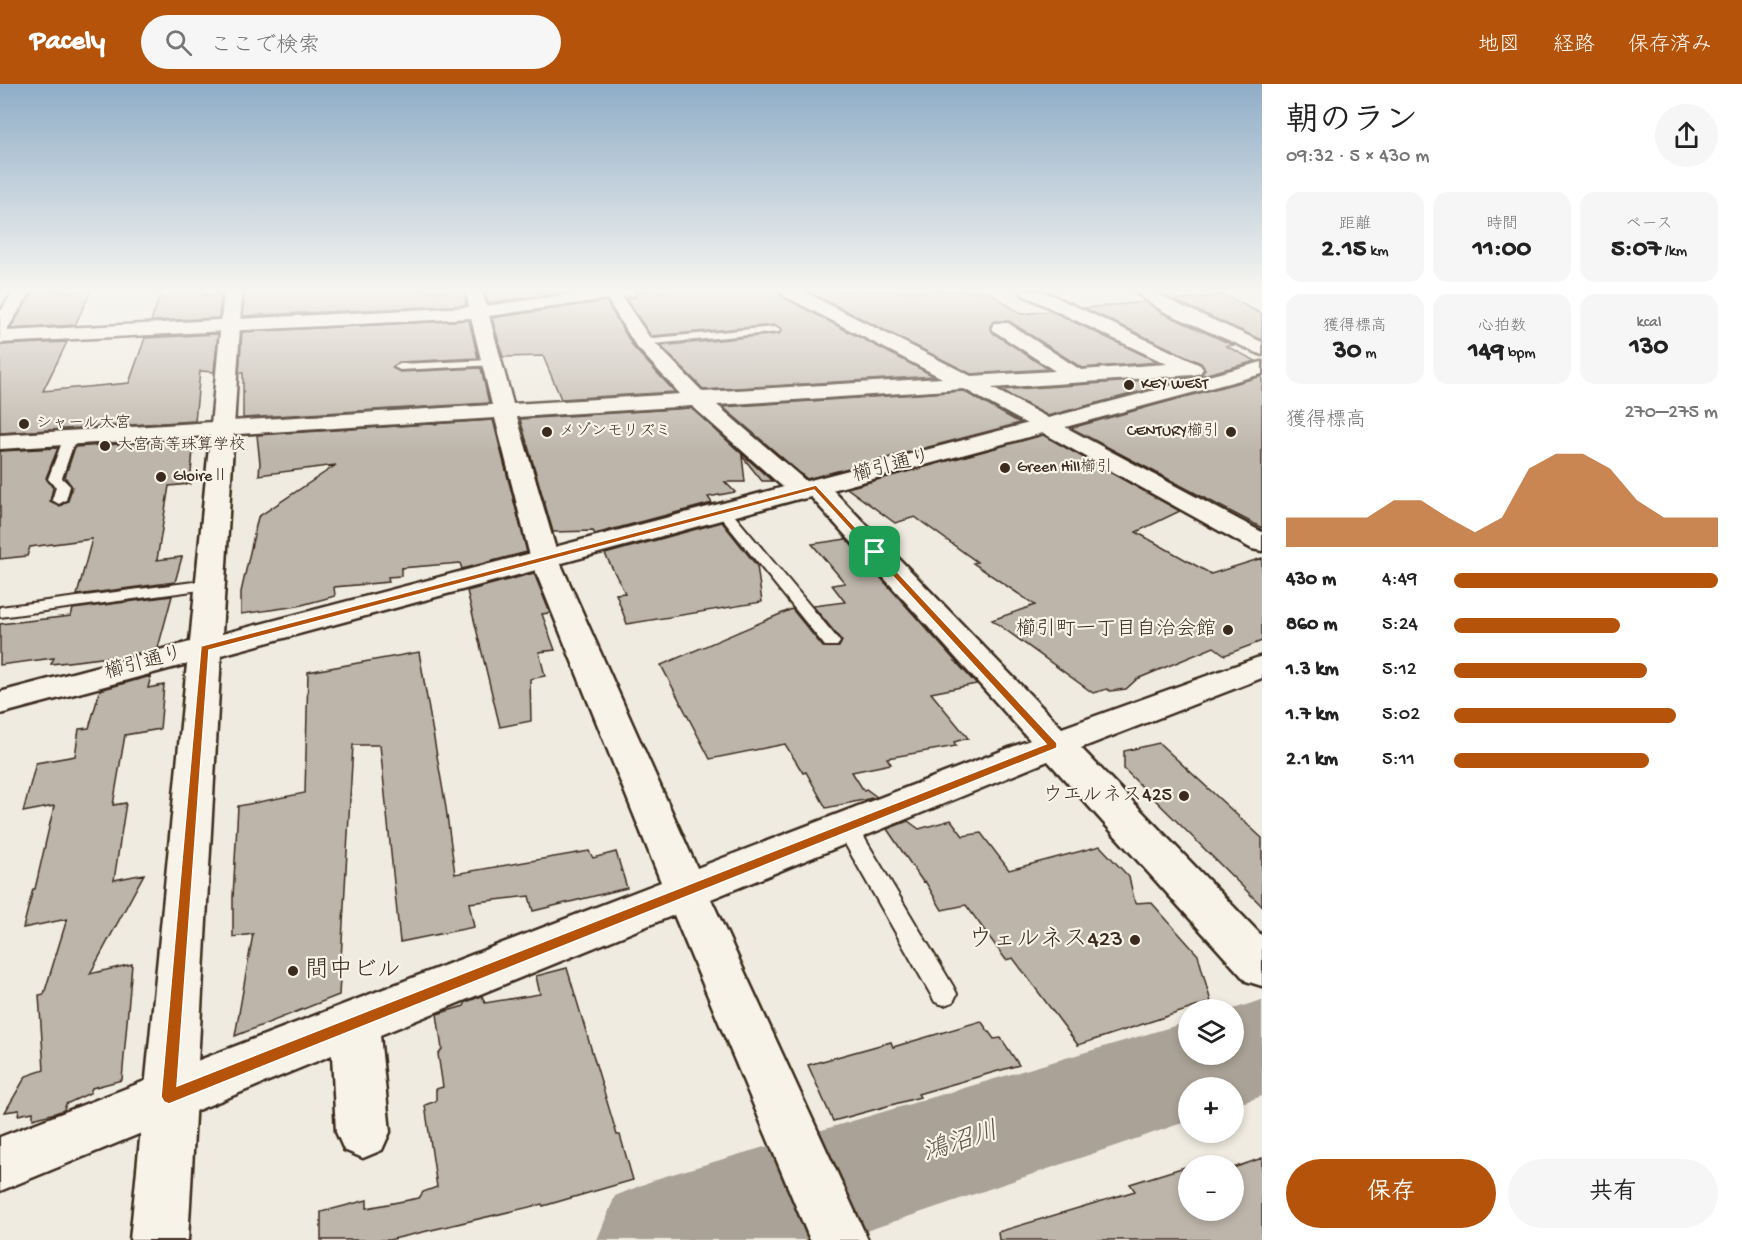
<!DOCTYPE html>
<html lang="ja">
<head>
<meta charset="utf-8">
<style>
  :root { --surface:#fff; --page:#f6f6f6; --text:#222; --muted:#767676; --accent:#b45309 }
  body { margin:0; font-family:"Gochi Hand","Klee One",sans-serif; background:var(--page); color:var(--text); height:100vh; display:flex; flex-direction:column; font-size:22px; white-space:nowrap }
  * { box-sizing:border-box; margin:0 }
  p { font-size:20px; color:var(--muted) }
  .icon { flex:none; width:33px; height:33px; fill:none; stroke:currentColor; stroke-width:2; stroke-linecap:round; stroke-linejoin:round }
  .map { position:relative; flex:1; overflow:hidden }
  .drawer { display:flex; flex-direction:column; background:var(--surface); width:480px }
  .drawer>* { flex:none }
  .fabs { position:absolute; left:1178px; top:915px; display:grid; gap:12px }
  .fabs a { display:grid; place-items:center; width:66px; height:66px; border-radius:50%; background:var(--surface); box-shadow:0 3px 9px #0003; font-size:30px }
  .pin { position:absolute; display:grid; place-items:center; width:51px; height:51px; color:#fff; margin:-26px; border-radius:12px; box-shadow:0 3px 9px #0006 }
  .round { display:grid; place-items:center; flex:none; width:63px; height:63px; border-radius:32px; background:var(--page) }
  .head { display:flex; align-items:center; justify-content:space-between; height:102px; padding:0 24px }
  h1 { font-size:33px; font-weight:700; line-height:45px }
  .metrics { display:grid; grid-template-columns:repeat(3,1fr); gap:9px; height:102px; padding:6px 24px }
  .metrics div { display:grid; align-content:center; border-radius:15px; background:var(--page); text-align:center }
  .metrics b { font-size:26px; font-weight:700 }
  .metrics small { font-size:16px; font-weight:400 }
  .metrics p { font-size:16px }
  .chart { height:168px; padding:12px 24px }
  .chart p { display:flex; justify-content:space-between }
  .chart svg { width:100%; height:108px; margin-top:6px; fill:var(--accent); opacity:.7 }
  .cta { display:flex; gap:12px; margin-top:auto; padding:12px 24px }
  .cta a { flex:1; height:69px; border-radius:36px; background:var(--accent); color:#fff; font-size:24px; font-weight:700; line-height:69px; text-align:center }
  .cta a+a { background:var(--page); color:var(--text) }
  ul { padding:0 24px; list-style:none; font-size:20px }
  li { display:grid; grid-template-columns:96px 72px 1fr; align-items:center; height:45px }
  li i { height:15px; border-radius:8px; background:var(--accent) }
  header { display:flex; align-items:center; gap:36px; box-sizing:border-box; height:84px; padding:0 30px; background:var(--accent); color:#fff }
  header strong { font-size:28px }
  nav { display:flex; gap:33px; margin-inline-start:auto; font-size:21px }
  .search { width:420px; height:54px; background:var(--page); display:flex; align-items:center; gap:15px; box-sizing:border-box; padding:0 21px; border-radius:33px; color:var(--muted); font-size:22px }
  main { display:flex; flex:1; min-height:0 }
  .map>svg:first-child { display:block }
  .lines { fill:none; stroke-linecap:round; stroke-linejoin:round }
  .river { fill:#aaa296; fill-rule:evenodd }
  .building { fill:#bdb5aa; stroke:#3b2a1e; stroke-width:1.5 }
  .lane-casing { stroke:#3b2a1e; stroke-width:4 }
  .street-casing { stroke:#3b2a1e; stroke-width:5 }
  .secondary-casing { stroke:#3b2a1e; stroke-width:5 }
  .lane { fill:#f7f3e8; fill-rule:evenodd }
  .street { fill:#f7f3e8; fill-rule:evenodd }
  .secondary { fill:#f7f3e8; fill-rule:evenodd }
  .route { fill:#b45309; stroke:#fff; stroke-width:1.5; fill-rule:evenodd }
  .poi-dot { fill:#3b2a1e; stroke:#f7f3e8; stroke-width:2 }
  .labels { text-anchor:middle; dominant-baseline:central; stroke-width:4.5; stroke-linejoin:round; paint-order:stroke }
  .far-poi-label { font-size:16px; fill:#3b2a1e; stroke:#f7f3e8; text-anchor:start }
  .street-label { font-size:20px; fill:#3b2a1e; stroke:#f7f3e8 }
  .poi-label { font-size:20px; fill:#3b2a1e; stroke:#f7f3e8; text-anchor:end }
  .near-poi-label { font-size:24px; fill:#3b2a1e; stroke:#f7f3e8; text-anchor:end }
  .near-water-label { font-size:26px; font-style:italic; fill:#625448; stroke:#f7f3e8 }
</style>
</head>
<body>
<header>
<strong>Pacely</strong>
<div class="search"><svg class="icon" aria-label="search" viewBox="0 0 24 24"><circle cx="10" cy="10" r="6"/><path d="M15 15l6 6"/></svg>ここで検索</div>
<nav><a>地図</a><a>経路</a><a>保存済み</a></nav>
</header>
<main>
<div class="map">
<svg width="1262" height="1156" viewBox="0 0 1262 1156">
  <rect width="100%" height="100%" fill="#efebe0"/>
  <filter id="ink" filterUnits="userSpaceOnUse"><feTurbulence type="fractalNoise" baseFrequency=".0167" numOctaves="2"/><feDisplacementMap in="SourceGraphic" scale="12" xChannelSelector="R" yChannelSelector="G"/><feConvolveMatrix kernelMatrix="1 2 1 2 8 2 1 2 1" color-interpolation-filters="sRGB"/></filter>
  <g filter="url(#ink)">
    <g class="lines">
      <path class="river" d="M1262 916V1012L1233 1022V1004H1188V1037L840 1156H597L615 1112 659 1094 1188 938V970H1233V926H1230Z"/>
    </g>
    <path class="building" d="M33 207H91L75 241 10 245Z
      M162 207H205V211L221 210 219 234 151 237Z
      M265 207H464L466 221 243 232 244 208Z
      M484 207H576L488 219Z
      M638 207H779L782 213 934 292 704 306 661 262 779 250 782 245 775 241 651 252 626 215 634 213Z
      M807 207H988L1021 230 1051 227 1158 278 1082 284 1009 237H994L990 242 993 249 1048 285 971 290Z
      M1225 211 1262 230V256L1174 216Z
      M606 217 634 264 675 308 561 315 543 272 503 273 492 234Z
      M1146 218 1162 229 1233 261 1226 262 1256 277 1048 332 1000 306 1193 293 1202 290 1205 285 1201 279 1084 224Z
      M469 236 478 274 400 278 392 284 400 288 481 284 489 319 243 334V289H239L242 248Z
      M218 250 214 288 200 287 195 337 0 349V261L67 258 43 307 129 299 145 254Z
      M1262 292V444L1071 344Z
      M963 307 1020 339 807 395 723 323Z
      M691 324 772 397H762L742 372 745 398H725L735 408 708 413 712 419 595 450 593 447 553 448 520 335Z
      M493 336 527 468 462 485 460 479 401 484V492L388 493 389 498 334 503 335 512 298 522 241 530V508L258 433 336 381 259 391 260 379 257 351Z
      M1043 351 1180 427 1136 448 1211 490 1262 474V557L1225 571 1214 563 1137 595 1126 605 1110 607 1107 605 1093 609 992 536 1035 521 973 479 977 478 915 433 895 439 847 404Z
      M194 355 190 400 169 402 157 476 182 473 175 498 77 511 92 455 30 463 27 472 0 475V367L58 364 46 394 53 404 50 417 60 422 68 417 72 403 65 393 75 363Z
      M722 438 757 482 762 518 627 540 616 510 625 509 605 470Z
      M846 455 976 600 931 609 968 654 954 658 956 662 887 674 891 680 852 688 864 707 866 705 877 713 826 724 806 688 803 689 785 660 710 675 661 581 792 525 823 563H839L842 557 813 522 845 518 832 501 845 499 812 460Z
      M534 489 550 529 542 530 555 566 539 568 545 592 530 595 531 637 500 643 467 507Z
      M172 512 158 564 108 577 110 573 51 580 54 574 0 581V540L71 532 73 525Z
      M419 568 446 724 455 790 589 767 593 774 616 768 627 804 533 827 529 812 469 819 474 843 400 858 380 661H353L339 911 235 952 253 850 233 853V813L238 722 305 709 308 588Z
      M151 592 148 604 164 601 160 645 125 651 113 721 126 719 114 796 144 790 90 890 132 880 122 996 92 1004 90 1009 66 1020 64 1026 55 1029 33 1035V1028L18 1031 19 1026 5 1028 26 992 44 986 39 911 44 910 67 835 23 844 33 805H35L54 722 23 728 36 679 75 672 79 645 89 644 100 606Z
      M1159 659 1262 754V822L1124 685V667Z
      M951 736 963 752 981 749 1009 786 1100 762 1129 793 1135 819 1151 818 1198 871 1211 918 1078 961 1013 874 1006 876 966 821 942 826 925 797 923 798 887 745 908 737 919 745Z
      M567 884 617 1051H620L633 1096 543 1122 542 1120 389 1156H321V1128L367 1116V1124L419 1114 423 1108 437 1103 425 1021 436 1017V1005L443 1003 438 970 442 965 437 930 464 922 466 918 482 912 485 919 540 910 536 892Z
      M981 937 994 955 1001 954 1019 981 918 1010 920 1013 833 1037 808 981 891 958 893 963Z
      M1262 1074V1156H999L998 1148 1135 1107 1130 1100 1188 1082V1126H1233V1084Z"/>
    <g class="lines">
      <g class="lane-casing">
        <path id="lane" d="M775 243 780 246 779 248 643 261 638 258 643 255Z
          M491 276 496 279 495 281 400 286 394 283 400 280Z
          M70 349 76 353 62 394 70 402 66 416 59 420 52 416 56 403 48 395 64 353Z
          M724 424 729 425 837 554 840 558 837 562H825L719 431 717 428Z
          M209 496 215 498 217 501 215 504 0 533V523Z
          M847 736 855 738 953 902 957 910 953 918 944 921 935 918 836 744 839 738Z"/>
      </g>
      <g class="street-casing">
        <path id="street" d="M14 207H31L6 247 469 223 466 207H482L486 222 592 207H636L634 211 622 213 650 254 703 308 942 294 783 211 781 207H802L971 292 1055 287 994 247 992 243 994 239H1008L1081 286 1167 280 1023 211 1020 207H1043L1200 281 1203 285 1200 289 1193 291 992 304 1262 448V467L1252 465 964 305 717 321 807 398 816 395 825 398 1062 644 1262 572V594L1081 664 1262 852V902L1246 897 1048 677 711 815 868 1156H810L674 831 380 951 390 1048 382 1066 363 1074 344 1066 336 1048 332 971 0 1107V1053L661 798 531 476 495 334 0 365V351L492 321 471 234 0 259V228ZM607 215 636 262 680 310 513 320 489 232ZM692 322 793 412 802 415 811 413 1030 656 697 784 559 476 517 333Z
          M1133 207H1154L1175 219 1262 258V271L1163 227Z"/>
      </g>
      <g class="secondary-casing">
        <path id="secondary" d="M224 207H242L222 550 1262 278V290L221 571 188 1156H130L187 580 0 630V608L190 558Z"/>
      </g>
      <use href="#lane" class="lane"/>
      <use href="#street" class="street"/>
      <use href="#secondary" class="secondary"/>
    </g>
  </g>
  <linearGradient id="sky" x2="0" y2="1"><stop stop-color="#8fadc7"/><stop offset="0.56" stop-color="#f8f6f1"/><stop offset="1" stop-color="#f8f6f1" stop-opacity="0"/></linearGradient>
  <rect width="1262" height="369" fill="url(#sky)"/>
  <path class="route" d="M816 401 1057 659V664L174 1018 169 1020 164 1018 161 1013 201 562ZM814 406 1046 660 177 1002 209 566Z"/>
  <g class="poi-dot">
    <circle cx="1129" cy="301" r="6"/>
    <circle cx="24" cy="340" r="6"/>
    <circle cx="547" cy="348" r="6"/>
    <circle cx="1231" cy="348" r="6"/>
    <circle cx="105" cy="362" r="6"/>
    <circle cx="1005" cy="384" r="6"/>
    <circle cx="161" cy="393" r="6"/>
    <circle cx="1228" cy="546" r="6"/>
    <circle cx="1184" cy="712" r="6"/>
    <circle cx="1135" cy="856" r="6"/>
    <circle cx="293" cy="887" r="6"/>
  </g>
  <g class="labels">
    <g class="far-poi-label">
      <text x="1141" y="301">KEY WEST</text>
      <text x="36" y="340">シャール大宮</text>
      <text x="559" y="348">メゾンモリズミ</text>
      <text x="1219" y="348" text-anchor="end">CENTURY櫛引</text>
      <text x="117" y="362">大宮高等珠算学校</text>
      <text x="1017" y="384">Green Hill櫛引</text>
      <text x="173" y="393">GloireⅡ</text>
    </g>
    <g class="street-label">
      <text transform="translate(892 383) rotate(-15)">櫛引通り</text>
      <text transform="translate(144 580) rotate(-15)">櫛引通り</text>
    </g>
    <g class="poi-label">
      <text x="1216" y="546">櫛引町一丁目自治会館</text>
      <text x="1172" y="712">ウエルネス425</text>
    </g>
    <g class="near-poi-label">
      <text x="1123" y="856">ウェルネス423</text>
      <text x="305" y="887" text-anchor="start">間中ビル</text>
    </g>
    <g class="near-water-label">
      <text transform="translate(961 1060) rotate(-18)">鴻沼川</text>
    </g>
  </g>
</svg>
<div class="fabs">
<a><svg class="icon" aria-label="layers" viewBox="0 0 24 24"><path d="M12 4l9 5-9 5-9-5zM3 14l9 5 9-5"/></svg></a>
<a>+</a>
<a>−</a>
</div>
<div class="pin" style="left:875px;top:468px;background:#1e9e55"><svg class="icon" aria-label="arrive" viewBox="0 0 24 24"><path d="M6 21V4h12l-3 4 3 4H6"/></svg></div>
</div>
<section class="drawer">
<div class="head"><div><h1>朝のラン</h1><p>09:32 · 5 × 430 m</p></div><a class="round"><svg class="icon" aria-label="share" viewBox="0 0 24 24"><path d="M12 15V3M7 8l5-5 5 5M5 13v7h14v-7"/></svg></a></div>
<div class="metrics">
<div><p>距離</p><b>2.15<small> km</small></b></div>
<div><p>時間</p><b>11:00</b></div>
<div><p>ペース</p><b>5:07<small> /km</small></b></div>
</div>
<div class="metrics">
<div><p>獲得標高</p><b>30<small> m</small></b></div>
<div><p>心拍数</p><b>149<small> bpm</small></b></div>
<div><p>kcal</p><b>130</b></div>
</div>
<div class="chart"><p><span>獲得標高</span>270–275 m</p>
<svg viewBox="0 0 160 44" preserveAspectRatio="none"><path d="M0 44V32L10 32L20 32L30 32L40 25L50 25L60 32L70 38L80 32L90 12L100 6L110 6L120 12L130 25L140 32L150 32L160 32V44z"/></svg>
</div>
<ul>
<li><b>430 m</b>4:49<i style="width:100%"></i></li>
<li><b>860 m</b>5:24<i style="width:63%"></i></li>
<li><b>1.3 km</b>5:12<i style="width:73%"></i></li>
<li><b>1.7 km</b>5:02<i style="width:84%"></i></li>
<li><b>2.1 km</b>5:11<i style="width:74%"></i></li>
</ul>
<div class="cta"><a>保存</a><a>共有</a></div>
</section>
</main>
</body>
</html>
